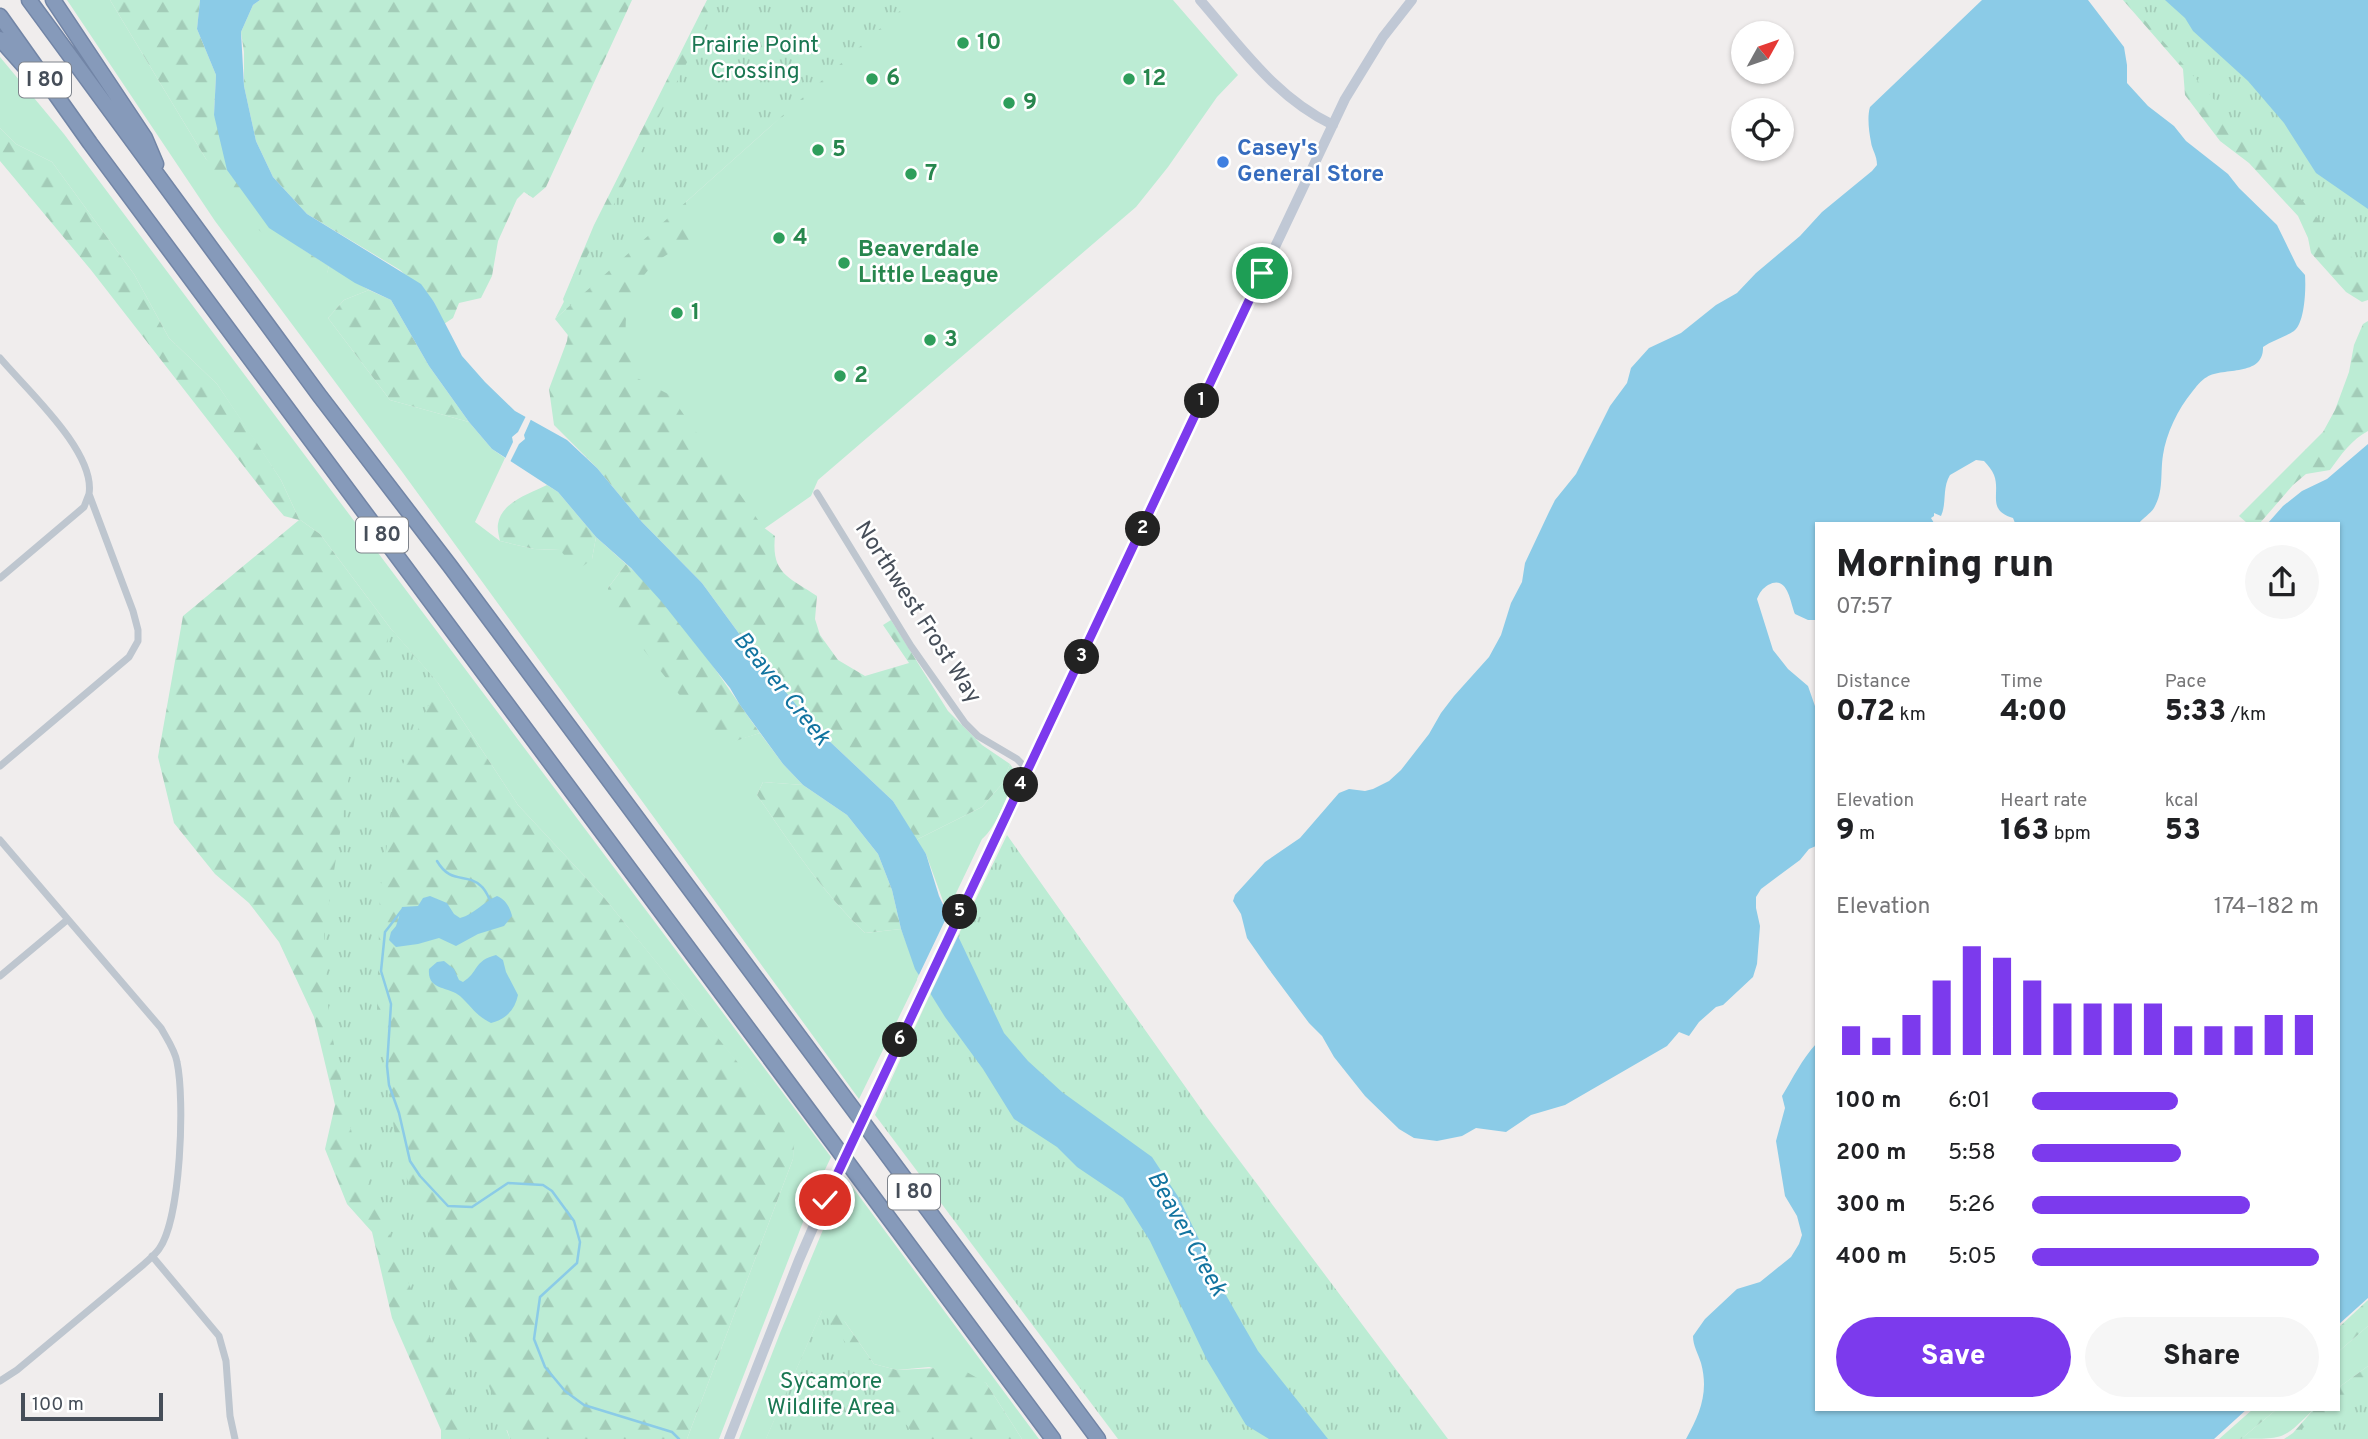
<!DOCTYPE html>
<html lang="en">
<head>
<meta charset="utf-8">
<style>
  :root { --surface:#fff; --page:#f6f6f6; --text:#202124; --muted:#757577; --accent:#7c3aed }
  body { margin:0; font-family:Overpass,sans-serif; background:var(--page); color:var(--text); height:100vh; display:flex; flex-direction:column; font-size:26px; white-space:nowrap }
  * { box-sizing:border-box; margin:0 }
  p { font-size:23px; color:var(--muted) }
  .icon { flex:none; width:38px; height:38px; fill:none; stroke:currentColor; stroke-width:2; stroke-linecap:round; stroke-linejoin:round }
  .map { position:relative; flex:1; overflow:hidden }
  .panel { position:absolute; left:1815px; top:522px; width:525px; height:889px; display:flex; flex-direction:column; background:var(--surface); border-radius:0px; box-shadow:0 2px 5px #0004 }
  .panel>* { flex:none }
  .needle { width:46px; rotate:50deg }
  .tools { position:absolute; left:1731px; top:21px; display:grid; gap:14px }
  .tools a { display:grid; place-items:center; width:63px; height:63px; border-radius:50%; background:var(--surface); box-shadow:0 2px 5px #0004; font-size:35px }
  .scale { position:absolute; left:21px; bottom:18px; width:142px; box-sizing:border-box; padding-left:7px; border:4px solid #464e59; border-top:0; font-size:19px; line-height:24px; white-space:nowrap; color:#464e59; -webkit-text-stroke:5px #fff; paint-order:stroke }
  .pin { position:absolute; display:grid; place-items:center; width:60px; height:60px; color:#fff; margin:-30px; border:4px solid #fff; border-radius:50%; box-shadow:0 2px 7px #0007 }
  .km { position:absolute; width:35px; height:35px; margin:-18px; border-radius:50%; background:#222; color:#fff; font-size:19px; line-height:35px; text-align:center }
  .round { display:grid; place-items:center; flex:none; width:74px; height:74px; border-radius:37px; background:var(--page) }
  .summary { display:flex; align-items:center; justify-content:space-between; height:119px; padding:0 21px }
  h1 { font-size:38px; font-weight:800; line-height:52px }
  .figures { display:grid; grid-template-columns:repeat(3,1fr); gap:10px; height:119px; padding:7px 21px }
  .figures div { display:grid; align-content:center }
  .figures b { font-size:30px; font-weight:800 }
  .figures small { font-size:19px; font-weight:400 }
  .figures p { font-size:19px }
  .chart { height:196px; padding:14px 21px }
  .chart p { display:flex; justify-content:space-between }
  .chart svg { width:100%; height:126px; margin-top:7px; stroke:var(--accent); stroke-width:6 }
  .cta { display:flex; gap:14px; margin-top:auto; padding:14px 21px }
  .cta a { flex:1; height:80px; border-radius:42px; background:var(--accent); color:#fff; font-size:28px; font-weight:800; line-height:80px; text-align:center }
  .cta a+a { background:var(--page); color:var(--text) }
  ul { padding:0 21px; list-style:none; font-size:23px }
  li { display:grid; grid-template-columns:112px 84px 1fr; align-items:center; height:52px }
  li i { height:18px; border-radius:9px; background:var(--accent) }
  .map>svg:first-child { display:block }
  .green { fill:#bcecd4 }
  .forest { fill:url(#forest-firs) }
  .park { fill:url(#park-tufts) }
  .water { fill:#8bcbe7 }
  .pier { fill:#f0eded }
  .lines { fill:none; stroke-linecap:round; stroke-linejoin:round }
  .stream { stroke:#8bcbe7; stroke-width:2.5 }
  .highway-casing { stroke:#7285a6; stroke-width:17 }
  .street { stroke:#bec6cf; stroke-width:7 }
  .secondary { stroke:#c0c8d5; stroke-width:10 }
  .highway { stroke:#869aba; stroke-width:14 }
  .secondary-bridge { stroke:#c0c8d5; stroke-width:10 }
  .route-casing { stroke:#fff; stroke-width:14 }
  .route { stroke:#7c3aed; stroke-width:9 }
  .leisure-dot { fill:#2e9e5b; stroke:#fff; stroke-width:2.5 }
  .shop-dot { fill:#3f7fe0; stroke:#fff; stroke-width:2.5 }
  .labels { text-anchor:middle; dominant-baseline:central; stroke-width:5; stroke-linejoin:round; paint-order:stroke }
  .shield { fill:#fff; stroke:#7e838b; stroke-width:2 }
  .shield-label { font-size:21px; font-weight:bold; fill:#464e59 }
  .leisure-label { font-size:23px; font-weight:bold; fill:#27864d; stroke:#fff; text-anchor:start }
  .park-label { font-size:23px; fill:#1a7752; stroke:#fff }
  .shop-label { font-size:23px; font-weight:bold; fill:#366cbe; stroke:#fff; text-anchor:start }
  .street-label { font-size:23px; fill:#464e59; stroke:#fff }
  .water-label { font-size:24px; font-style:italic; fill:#1274a0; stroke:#fff }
</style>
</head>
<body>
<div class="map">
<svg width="2368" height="1439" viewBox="0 0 2368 1439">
  <defs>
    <pattern id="forest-firs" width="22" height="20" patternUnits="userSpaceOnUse" patternTransform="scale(1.75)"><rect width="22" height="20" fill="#bcecd4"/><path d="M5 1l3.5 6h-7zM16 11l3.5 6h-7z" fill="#a3ccb8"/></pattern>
    <pattern id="park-tufts" width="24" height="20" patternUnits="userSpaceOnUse" patternTransform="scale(1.75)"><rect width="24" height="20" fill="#bcecd4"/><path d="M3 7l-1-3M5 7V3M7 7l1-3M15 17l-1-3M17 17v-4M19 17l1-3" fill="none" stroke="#a3ccb8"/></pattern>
  </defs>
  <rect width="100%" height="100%" fill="#f0eded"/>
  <path class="green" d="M67 0H110L206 159 327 273 329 266 369 290 344 300 328 318 390 400 469 422 492 449 505 458 475 522 500 541 534 549 560 550 592 559 596 537 626 564 608 588 672 683 720 745 760 733 783 764 803 785 763 782 757 795C790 843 822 892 865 933L901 929 919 976 859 1099 403 473 215 221Z
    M912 0H1173L1238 75 1217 97 1168 167 1136 207 818 480 811 496 738 547 555 319Z
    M0 57 64 134 831 1157 815 1191 719 1439H687L793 1159 794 1133 602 895 518 805 438 683 391 629 320 534 299 519 281 480 217 384 169 338 134 274 52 162 16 144 0 128Z
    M1010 764 1016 773C1009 792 997 827 982 839L947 912 926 854 916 840 982 807 1002 784Z
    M845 1177 1039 1439H1022L986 1383 929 1367 897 1370 874 1364 845 1322 822 1311 766 1439H739L780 1333Z
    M2368 1326V1366L2338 1388V1352Z
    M2277 1409H2314C2283 1439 2287 1439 2241 1439Z"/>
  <path class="forest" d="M110 0H200L197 29 216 75 214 115 269 228 329 266 327 274 307 269 248 221 206 159Z
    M260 0H632L546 187 533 198 524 192 517 199 498 241 492 276 481 298 459 303 453 318 444 324 434 302 400 270 307 214 273 177 256 141 244 86V52L241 32 253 5Z
    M707 0H858L685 200 696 243C653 252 622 291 626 335 627 350 636 363 637 378L670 395 763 527 775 536C771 574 789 577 817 596L815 619 820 635 838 660 865 676 909 663 883 625 891 620 948 711 982 745 1010 764 1002 784 982 807 916 840 893 801 825 737 802 712 743 639 702 583 642 522 597 468 554 425 549 389 567 341 570 321 563 299 594 225Z
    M891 0H925L770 127Z
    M2123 0H2163L2368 203V300L2362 302 2346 292 2311 253 2308 238 2298 216 2249 163 2220 141 2185 95 2183 69Z
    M0 128 16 144 52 162 134 274 169 338 217 384 253 437 281 480 299 519 320 534 391 629 438 683 518 805 602 895 795 1133 793 1159 687 1439H510L507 1430 486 1439H441V1430L392 1318 372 1232 347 1204 325 1149 335 1105 314 1017 279 942 249 903 215 874 174 823 158 757 183 616 299 520 284 516 267 496 91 270 0 161Z
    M369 290 391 300 429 366 469 422 390 400 328 318 344 300Z
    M2368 321V431C2352 439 2340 456 2330 470L2306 474 2293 485 2260 523H2247L2239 516 2323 432 2335 410 2349 372 2354 345 2363 324Z
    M547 485 558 492 596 537 592 559 577 571 560 550 534 549 500 541C499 536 497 529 498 524 501 502 531 493 547 485Z
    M626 564C679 611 719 676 760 733L720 746 609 606 608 588Z
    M763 782 803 785 847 815 878 854 892 890 901 929 865 933C822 892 790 843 757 795Z
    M2368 1300V1326L2338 1352V1328Z
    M827 1303 845 1322 874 1364 897 1370 958 1367 986 1383 1022 1439H766L822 1311Z
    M2368 1366V1439H2284L2293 1433 2314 1409H2338V1388Z
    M2253 1409H2277L2241 1439H2219Z"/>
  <path class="park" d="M719 0H912L555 319Z
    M2127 0H2368V275L2363 270Z
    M391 629 438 683 397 778 380 891 377 1011 398 1156 510 1439H470L354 1144 329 1020 324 935 355 737Z
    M1007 835 1206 1116 1448 1439H1118L875 1115 938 977Z
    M822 1311 917 1439H766Z
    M2368 1381V1439H2287L2330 1409H2338V1403Z"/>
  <path class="water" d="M200 0H260L253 5 241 32 244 86 256 141 273 177 307 214 421 284 434 302 462 356 485 382 515 411 567 440 597 468 642 522 702 583 743 639 802 712 825 737 893 801 926 854 939 896 1004 1033 1028 1061 1062 1092 1152 1157 1179 1198 1227 1297 1258 1351 1328 1439H1269L1246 1425 1207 1360 1150 1241 1123 1198 1077 1167 1057 1147 1014 1119 983 1069 945 1017 915 969 901 929 892 890 878 854 847 815 803 785 783 764 740 705 730 688 661 601 631 568 596 537 558 492 492 449 469 422 429 366 391 300 355 283 269 228 227 170 214 115 216 75 197 29Z
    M1982 0H2088L2124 47 2127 65V83L2148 106 2174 126 2186 141 2228 174 2239 188 2277 225 2297 266 2305 275C2306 288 2305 323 2294 331 2287 336 2273 340 2263 347 2264 377 2224 367 2207 377 2201 380 2196 387 2192 392 2178 409 2166 434 2163 455 2160 474 2164 491 2154 508 2150 514 2143 518 2139 523H2015L2013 518C1986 510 2001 493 1994 475 1992 470 1988 465 1984 461L1976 460 1950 475C1942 488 1947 503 1941 516L1934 513V516L1931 518 1934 523H1816V620H1808L1795 614C1790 602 1788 574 1768 585 1762 589 1760 592 1757 599L1773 650 1788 669 1808 686 1816 709V846L1809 849 1800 860 1761 889 1756 897V908L1760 926 1757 964 1753 977 1723 1005 1716 1007 1699 1022 1689 1036 1679 1032 1667 1046 1565 1105 1531 1115 1506 1132 1476 1128 1462 1136 1437 1141 1414 1138 1399 1129 1365 1096 1334 1057 1322 1036 1309 1023 1268 968 1247 938 1241 914 1233 901 1235 895 1265 862 1300 838 1339 793 1349 789 1365 791 1373 789 1389 781 1401 770 1429 734 1441 713 1454 696 1489 657 1501 635 1511 603 1522 582 1525 563 1549 512 1555 500 1576 474 1610 406 1627 383 1631 368 1649 348 1681 333 1716 305 1737 293 1756 273 1800 236 1822 212 1872 171 1877 165C1877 155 1872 150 1871 142 1869 132 1867 117 1870 107Z
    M2165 0H2368V209L2316 173 2284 123 2248 81 2193 31 2185 18Z
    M2368 444V1298L2338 1325V523H2268L2283 506 2302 491 2327 479Z
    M430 896 447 903 454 914 460 918C475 914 483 902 497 896 505 899 510 907 512 916L504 926 478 934 456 946 439 938 418 944 396 947 389 940 391 932 396 926 402 907 418 906 423 898Z
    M496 955 503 960 506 972 518 995C515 1010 505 1020 491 1023 475 1015 472 1007 460 996 449 986 427 991 429 969L437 962 444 961 454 969 459 980 463 982C479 972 473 961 496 955Z
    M1816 1044V1409H2247L2214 1439H1686C1700 1414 1709 1392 1701 1363 1698 1353 1693 1346 1693 1336L1705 1319 1737 1289 1760 1282 1791 1257 1799 1244 1802 1235 1797 1216 1785 1196 1776 1141 1785 1108 1782 1096C1793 1078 1802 1059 1816 1044Z"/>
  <path class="pier" d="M527 414 532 417 524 435 525 439 519 444 509 464 504 461 513 442 512 437 518 432Z
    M950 910 960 932 929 997 917 979Z"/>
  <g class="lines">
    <path class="stream" d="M437 861C451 885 466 872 481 886 485 889 488 896 490 900
      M402 910 385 932 381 971 391 1004 387 1066 389 1085 399 1113 410 1161 420 1176 448 1206 472 1207 508 1183 543 1185 552 1191 574 1221 580 1242 577 1263 540 1297 534 1339 545 1367 565 1391 584 1405 672 1432 679 1439"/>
    <g class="highway-casing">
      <path id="highway" d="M29 0 319 395 450 566 1098 1439
        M53 0 145 138 156 164
        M0 16 90 143 1053 1439
        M0 39 32 75"/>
    </g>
    <path class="street" d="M0 358C27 390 96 452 89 494L133 611 138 630V641L129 657 0 766
      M817 493 911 646 965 723 978 736 1017 759 1028 770
      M0 578 84 507 89 494
      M0 840 161 1028C167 1039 175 1050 177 1062 185 1099 181 1219 159 1249 155 1255 148 1260 143 1265L17 1370 0 1381
      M0 976 67 920
      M152 1256 219 1336 226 1361 230 1416 235 1439"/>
    <path class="secondary" d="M1200 0C1240 46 1276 98 1333 125
      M990 849 1345 99 1383 37 1412 0
      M729 1439 799 1260 825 1200"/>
    <use href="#highway" class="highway"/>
    <path class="secondary-bridge" d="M825 1200 990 849"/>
  </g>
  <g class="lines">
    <g class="route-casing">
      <path id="route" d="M825 1200 1262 273"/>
    </g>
    <use href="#route" class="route"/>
  </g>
  <g class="leisure-dot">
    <circle cx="963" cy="43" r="7"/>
    <circle cx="872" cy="79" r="7"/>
    <circle cx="1129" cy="79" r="7"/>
    <circle cx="1009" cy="103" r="7"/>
    <circle cx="818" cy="150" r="7"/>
    <circle cx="911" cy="174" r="7"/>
    <circle cx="779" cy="238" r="7"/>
    <circle cx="844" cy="263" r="7"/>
    <circle cx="677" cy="313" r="7"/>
    <circle cx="930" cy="340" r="7"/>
    <circle cx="840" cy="376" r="7"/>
  </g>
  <circle class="shop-dot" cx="1223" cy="162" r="7"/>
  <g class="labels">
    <g class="shield">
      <rect x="19" y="62.5" width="52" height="35" rx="5"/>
      <rect x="356" y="517.5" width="52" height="35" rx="5"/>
      <rect x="888" y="1174.5" width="52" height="35" rx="5"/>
    </g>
    <g class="shield-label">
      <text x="45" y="80">I 80</text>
      <text x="382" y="535">I 80</text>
      <text x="914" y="1192">I 80</text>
    </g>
    <g class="leisure-label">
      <text x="977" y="43">10</text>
      <text x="886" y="79">6</text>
      <text x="1143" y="79">12</text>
      <text x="1023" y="103">9</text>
      <text x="832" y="150">5</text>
      <text x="925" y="174">7</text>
      <text x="793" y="238">4</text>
      <text x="858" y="250">Beaverdale<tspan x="858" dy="26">Little League</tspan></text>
      <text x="691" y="313">1</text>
      <text x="944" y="340">3</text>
      <text x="854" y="376">2</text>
    </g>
    <g class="park-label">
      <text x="755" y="46">Prairie Point<tspan x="755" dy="26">Crossing</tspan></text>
      <text x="831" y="1382">Sycamore<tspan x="831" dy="26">Wildlife Area</tspan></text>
    </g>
    <g class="shop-label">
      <text x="1237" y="149">Casey's<tspan x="1237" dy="26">General Store</tspan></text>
    </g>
    <g class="street-label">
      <text transform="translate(917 613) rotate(57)">Northwest Frost Way</text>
    </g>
    <g class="water-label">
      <text transform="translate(781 689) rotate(51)">Beaver Creek</text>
      <text transform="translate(1186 1234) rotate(61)">Beaver Creek</text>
    </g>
  </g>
</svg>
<div class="tools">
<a><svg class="needle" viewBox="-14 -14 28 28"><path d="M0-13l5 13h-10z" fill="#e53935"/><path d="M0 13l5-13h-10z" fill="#757577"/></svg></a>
<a><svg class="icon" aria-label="locate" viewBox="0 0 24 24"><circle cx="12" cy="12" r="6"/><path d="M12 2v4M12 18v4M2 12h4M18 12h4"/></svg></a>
</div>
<div class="scale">100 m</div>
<div class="pin" style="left:1262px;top:273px;background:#1e9e55"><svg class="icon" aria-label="arrive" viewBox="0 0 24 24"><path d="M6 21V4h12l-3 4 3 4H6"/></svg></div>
<div class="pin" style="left:825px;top:1200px;background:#d93025"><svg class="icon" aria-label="check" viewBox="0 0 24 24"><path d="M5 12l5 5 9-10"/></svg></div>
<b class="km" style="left:1202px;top:401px">1</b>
<b class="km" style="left:1143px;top:529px">2</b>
<b class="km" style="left:1082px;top:657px">3</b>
<b class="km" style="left:1021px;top:785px">4</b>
<b class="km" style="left:960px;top:912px">5</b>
<b class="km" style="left:900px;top:1040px">6</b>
<section class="panel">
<div class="summary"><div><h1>Morning run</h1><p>07:57</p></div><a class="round"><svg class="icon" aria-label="share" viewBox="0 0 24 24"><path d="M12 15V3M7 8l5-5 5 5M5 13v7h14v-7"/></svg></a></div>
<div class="figures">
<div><p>Distance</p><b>0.72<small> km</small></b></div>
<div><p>Time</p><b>4:00</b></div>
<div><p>Pace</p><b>5:33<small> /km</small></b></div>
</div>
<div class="figures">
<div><p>Elevation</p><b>9<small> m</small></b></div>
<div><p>Heart rate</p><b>163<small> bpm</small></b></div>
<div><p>kcal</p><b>53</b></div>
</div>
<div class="chart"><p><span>Elevation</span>174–182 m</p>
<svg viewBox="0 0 160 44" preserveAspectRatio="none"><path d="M5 44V34M15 44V38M25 44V30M35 44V18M45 44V6M55 44V10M65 44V18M75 44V26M85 44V26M95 44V26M105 44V26M115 44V34M125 44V34M135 44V34M145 44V30M155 44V30"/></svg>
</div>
<ul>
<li><b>100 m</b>6:01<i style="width:51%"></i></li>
<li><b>200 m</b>5:58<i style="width:52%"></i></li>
<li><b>300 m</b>5:26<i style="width:76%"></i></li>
<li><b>400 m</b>5:05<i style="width:100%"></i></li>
</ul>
<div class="cta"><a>Save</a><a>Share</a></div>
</section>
</div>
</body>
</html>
